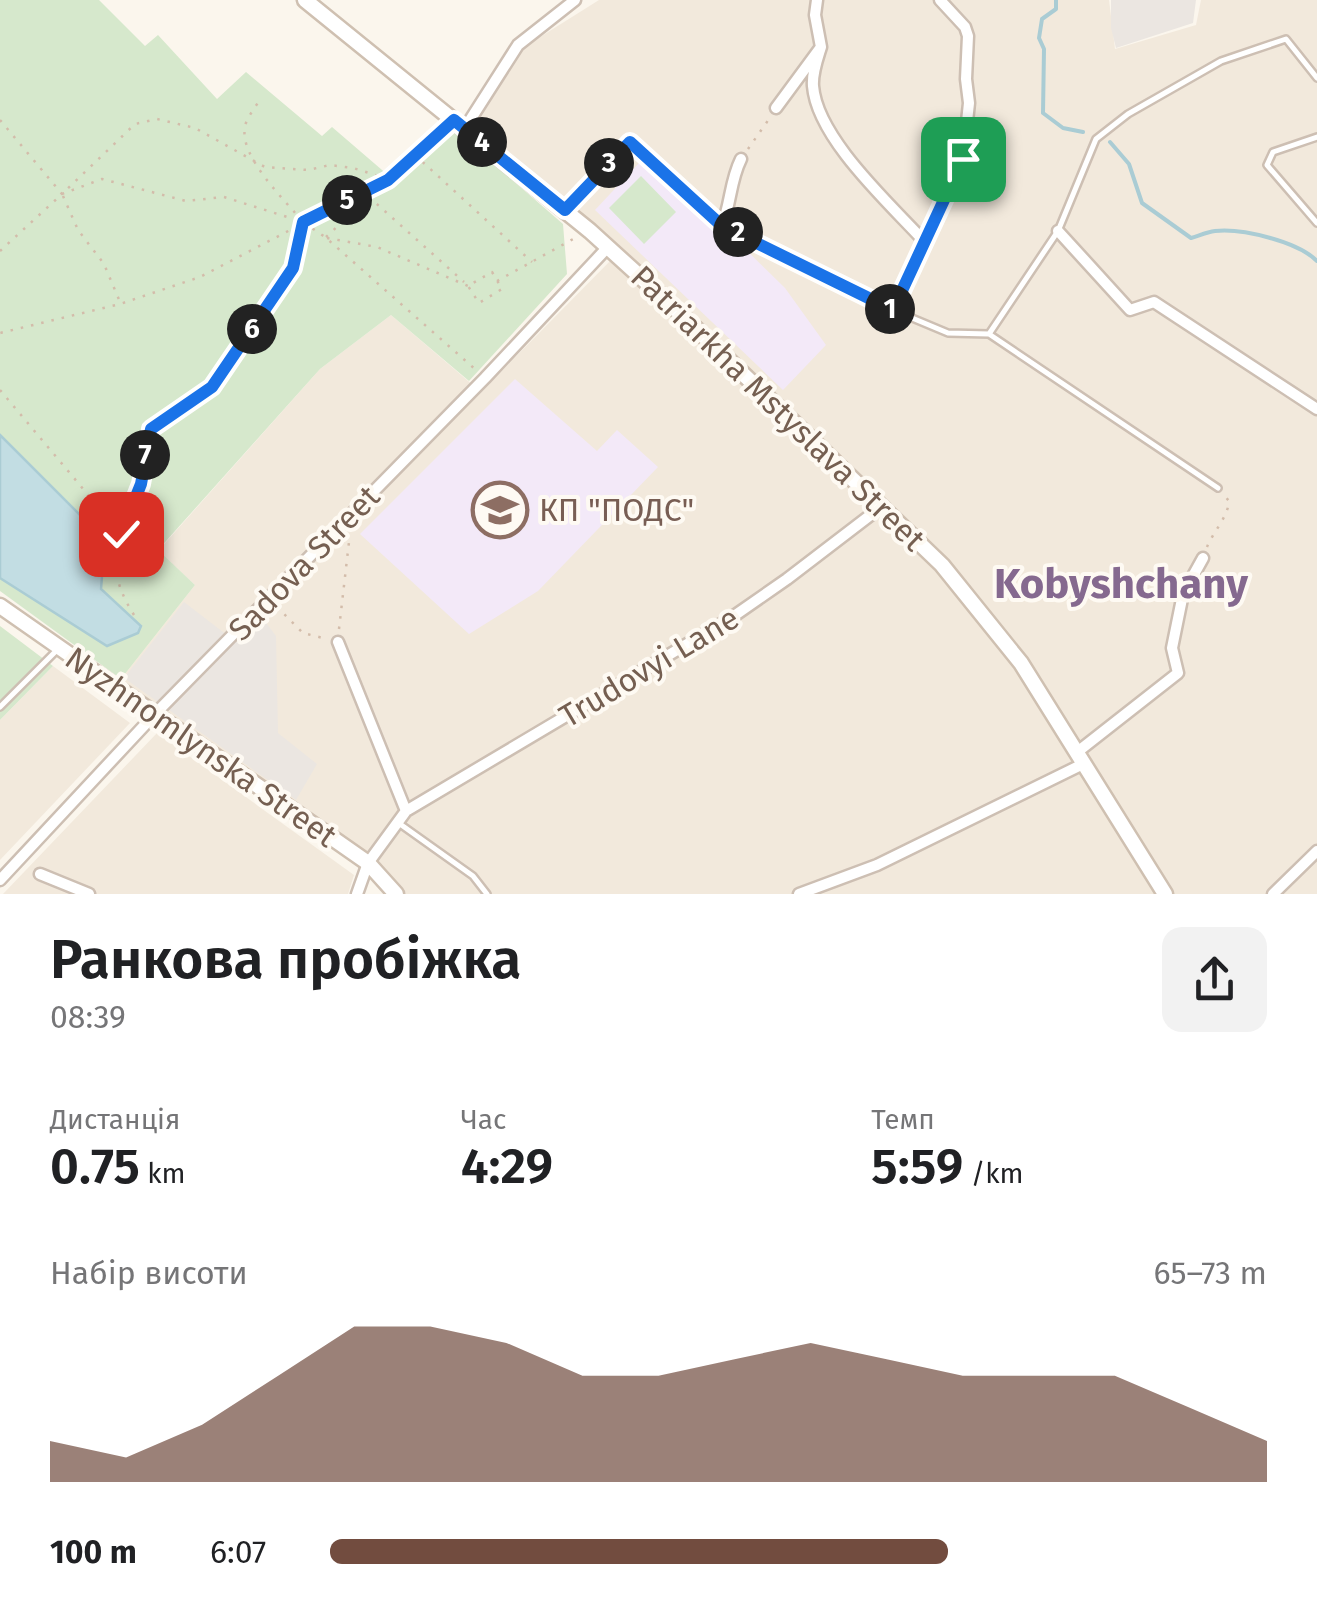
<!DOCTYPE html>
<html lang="uk">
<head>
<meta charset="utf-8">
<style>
  :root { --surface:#fff; --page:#f2f2f2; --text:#202124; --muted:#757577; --accent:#724c3f }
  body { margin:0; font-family:"Fira Sans",sans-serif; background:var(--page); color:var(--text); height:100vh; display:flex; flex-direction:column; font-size:38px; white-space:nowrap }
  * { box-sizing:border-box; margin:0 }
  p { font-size:32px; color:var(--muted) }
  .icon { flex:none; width:55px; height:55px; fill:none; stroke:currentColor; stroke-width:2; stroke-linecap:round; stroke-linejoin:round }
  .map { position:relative; height:894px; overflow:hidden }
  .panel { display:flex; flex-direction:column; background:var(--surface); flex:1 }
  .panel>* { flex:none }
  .pin { position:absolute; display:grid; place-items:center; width:85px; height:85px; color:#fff; margin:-42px; border-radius:20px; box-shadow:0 5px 15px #0006 }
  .km { position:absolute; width:50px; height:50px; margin:-25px; border-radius:50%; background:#222; color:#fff; font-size:28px; line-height:50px; text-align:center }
  .round { display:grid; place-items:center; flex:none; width:105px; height:105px; border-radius:20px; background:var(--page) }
  .overview { display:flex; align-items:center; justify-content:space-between; height:170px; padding:0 50px }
  h1 { font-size:55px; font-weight:600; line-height:75px }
  .stats { display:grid; grid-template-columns:repeat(3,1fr); gap:15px; height:170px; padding:10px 50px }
  .stats div { display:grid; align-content:center }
  .stats b { font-size:50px; font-weight:600 }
  .stats small { font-size:28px; font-weight:400 }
  .stats p { font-size:28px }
  .chart { height:280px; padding:20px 50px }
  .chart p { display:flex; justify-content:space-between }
  .chart svg { width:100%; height:180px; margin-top:10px; fill:var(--accent); opacity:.7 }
  ul { padding:0 50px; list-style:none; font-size:32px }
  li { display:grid; grid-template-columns:160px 120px 1fr; align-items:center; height:75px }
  li i { height:25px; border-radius:12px; background:var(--accent) }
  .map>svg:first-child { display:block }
  .residential { fill:#f2e9dc }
  .industrial { fill:#ebe6e1 }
  .education { fill:#f3e9f8 }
  .green { fill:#d6e8cc }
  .water { fill:#c2dde3; stroke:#aaccd4; stroke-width:2.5 }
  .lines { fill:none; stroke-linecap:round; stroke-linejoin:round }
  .stream { stroke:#aaccd4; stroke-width:4 }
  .lane-casing { stroke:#cdbfb3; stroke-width:10 }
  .street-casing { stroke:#cdbfb3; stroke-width:15 }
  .secondary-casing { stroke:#cfc0b1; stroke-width:19 }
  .path { stroke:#d3bcaa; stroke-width:2.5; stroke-dasharray:2.5 8; stroke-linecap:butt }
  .lane { stroke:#fff; stroke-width:5 }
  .street { stroke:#fff; stroke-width:10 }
  .secondary { stroke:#fff; stroke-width:14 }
  .route-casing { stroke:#fff; stroke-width:20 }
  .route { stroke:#1a73e8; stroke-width:12 }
  .labels { text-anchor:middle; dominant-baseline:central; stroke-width:8; stroke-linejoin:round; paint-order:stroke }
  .street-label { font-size:32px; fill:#755f51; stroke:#fefaf3 }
  .education-label { font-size:32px; fill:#785e54; stroke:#fefaf3; text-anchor:start }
  .district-label { font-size:42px; font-weight:bold; fill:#85698f; stroke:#fefaf3 }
</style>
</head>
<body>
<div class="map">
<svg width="1317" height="894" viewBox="0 0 1317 894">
  <rect width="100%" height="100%" fill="#fbf6ed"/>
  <path class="residential" d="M599 0H1109L1115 49 1196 25 1201 0H1317V894H1169L1026 660 769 390 572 207 470 125 521 49Z
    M611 260 935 571 1015 669 1157 894H398L367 854 121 679 195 585 158 551 320 369 391 315 481 392Z
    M53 666 130 723 0 860V720Z
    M157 733 354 875 348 894H3Z"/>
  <path class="industrial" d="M1111 0H1196L1193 23 1116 48 1111 28Z
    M184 602 236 642 264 620 276 636 278 733 317 764 296 800 124 678Z"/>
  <path class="education" d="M640 162 718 234 734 238 785 288 826 345 783 390 595 210Z
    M515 379 597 451 617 430 658 467 538 591 469 634 360 534Z"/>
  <path class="green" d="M0 0H99L145 46 158 35 217 99 246 72 322 136 332 127 389 176 442 119 563 224 567 274 469 381 391 315 320 369 158 550 195 585 121 679 0 591Z
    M641 176 676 212 644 244 609 208Z
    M0 626 53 666 0 720Z"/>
  <path class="water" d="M0 435 105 540 101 589 141 626 138 633 107 646 0 578Z"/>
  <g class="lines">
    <path class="stream" d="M1056 0V9L1042 19 1039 38 1044 49 1043 113 1063 128 1083 132
      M1110 142 1129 164 1142 203 1191 238C1198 236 1207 232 1215 231 1243 228 1298 242 1317 261"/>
    <g class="lane-casing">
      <path id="lane" d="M1317 137 1273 152 1267 165 1317 223
        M567 207 630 142 722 226 893 310 948 333 989 334 1218 488
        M989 334 1058 231 1096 139 1128 114 1221 61 1286 39 1317 78
        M0 707 57 650
        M400 824 473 876 487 894"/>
    </g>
    <g class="street-casing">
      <path id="street" d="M821 47C817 60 812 73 813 86 817 138 889 203 923 240
        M776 108 821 47 815 15 817 0
        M465 128 518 45 575 0
        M722 226C731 203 730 181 741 159
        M1058 231 1130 310 1154 302 1317 409
        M893 310 963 159 969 103 966 79 968 36 965 27 940 0
        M338 642 406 811
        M1076 753 1178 673 1172 648 1183 594 1203 558
        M40 874 89 894
        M0 880 155 714 485 378 608 247
        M357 894 368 863 406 811 731 618 787 579 881 507
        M799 894 877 865 1083 764
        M1273 894 1317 851"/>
    </g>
    <g class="secondary-casing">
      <path id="secondary" d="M305 0 590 231 666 300 942 565 1021 663 1165 894
        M0 606 368 863 396 894"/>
    </g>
    <path class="path" d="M0 120 62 194 135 124 157 119 195 128 265 167 308 170 330 165 353 168 388 179 200 277 120 304 0 333
      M748 149 769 119
      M415 155 532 262
      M389 179 442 130
      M63 196 78 230 104 264 120 302
      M369 197 464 282
      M326 237 383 184
      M327 238 377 247 468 286
      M0 251 62 194 102 179 186 201 224 197 303 222 325 237 476 370
      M492 272 502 289 479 303 468 286Z
      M497 281 575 238
      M0 390 121 534
      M1207 547C1213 532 1228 517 1229 501L1223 494
      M277 607 303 633 327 639
      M134 615C96 555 128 538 141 483 145 465 147 447 151 429L213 387 293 268 303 222C285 200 239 157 245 127 246 118 256 107 260 99
      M339 629 349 542 346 539"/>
    <use href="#lane" class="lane"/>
    <use href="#street" class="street"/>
    <use href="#secondary" class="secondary"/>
  </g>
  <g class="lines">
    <g class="route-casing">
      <path id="route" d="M121 534 141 484 151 429 212 387 293 268 303 222 388 180 454 120 565 210 630 142 722 226 893 310 963 159"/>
    </g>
    <use href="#route" class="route"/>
  </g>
  <defs>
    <g id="school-ring" transform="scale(2.875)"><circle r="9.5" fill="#fefaf3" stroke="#8d6e63" stroke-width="1.5"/><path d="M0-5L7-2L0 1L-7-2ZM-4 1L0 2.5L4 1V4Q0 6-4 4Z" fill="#8d6e63"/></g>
  </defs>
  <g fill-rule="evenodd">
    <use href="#school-ring" x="500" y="510"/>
  </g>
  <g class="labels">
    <g class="street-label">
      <text transform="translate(778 408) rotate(44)">Patriarkha Mstyslava Street</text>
      <text transform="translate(304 563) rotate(-46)">Sadova Street</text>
      <text transform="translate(649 667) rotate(-31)">Trudovyi Lane</text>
      <text transform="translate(201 747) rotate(35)">Nyzhnomlynska Street</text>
    </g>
    <g class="education-label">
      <text x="539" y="510">КП "ПОДС"</text>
    </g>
    <g class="district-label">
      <text x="1121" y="584">Kobyshchany</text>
    </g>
  </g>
</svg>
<div class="pin" style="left:963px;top:159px;background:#1e9e55"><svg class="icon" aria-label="arrive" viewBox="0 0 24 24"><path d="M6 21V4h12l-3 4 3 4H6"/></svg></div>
<div class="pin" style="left:121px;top:534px;background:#d93025"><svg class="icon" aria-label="check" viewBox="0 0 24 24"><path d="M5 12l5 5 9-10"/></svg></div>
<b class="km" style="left:890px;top:309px">1</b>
<b class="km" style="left:738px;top:232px">2</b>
<b class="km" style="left:609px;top:163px">3</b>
<b class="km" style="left:482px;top:142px">4</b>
<b class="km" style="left:347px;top:200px">5</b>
<b class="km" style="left:252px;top:329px">6</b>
<b class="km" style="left:145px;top:455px">7</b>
</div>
<section class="panel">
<div class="overview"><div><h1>Ранкова пробіжка</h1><p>08:39</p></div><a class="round"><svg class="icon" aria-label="share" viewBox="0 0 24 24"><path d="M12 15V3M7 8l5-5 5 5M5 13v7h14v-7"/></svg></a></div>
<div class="stats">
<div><p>Дистанція</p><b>0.75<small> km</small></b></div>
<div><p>Час</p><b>4:29</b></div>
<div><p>Темп</p><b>5:59<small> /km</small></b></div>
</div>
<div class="chart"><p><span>Набір висоти</span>65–73 m</p>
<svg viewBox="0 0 160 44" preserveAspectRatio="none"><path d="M0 44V34L10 38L20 30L30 18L40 6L50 6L60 10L70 18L80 18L90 14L100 10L110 14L120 18L130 18L140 18L150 26L160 34V44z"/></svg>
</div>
<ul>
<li><b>100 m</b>6:07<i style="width:66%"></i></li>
</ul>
</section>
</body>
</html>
